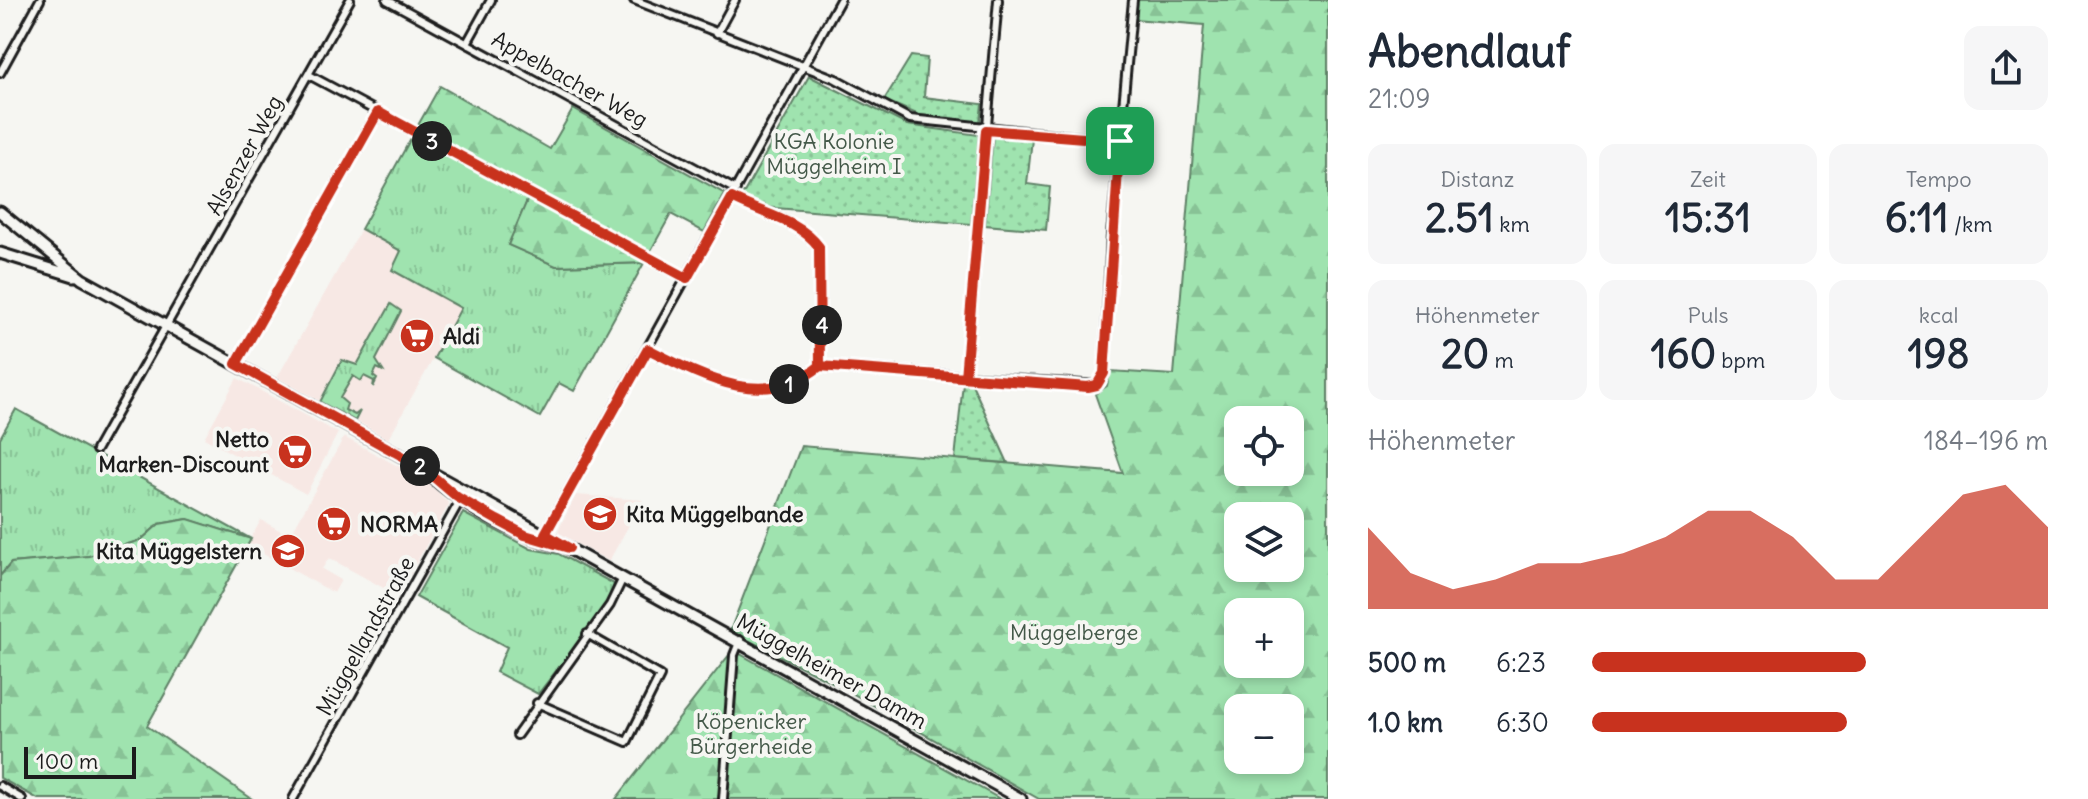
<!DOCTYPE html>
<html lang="de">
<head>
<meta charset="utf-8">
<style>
  :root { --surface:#fff; --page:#f6f6f7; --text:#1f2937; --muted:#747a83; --accent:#c8321e }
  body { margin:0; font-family:Delius,sans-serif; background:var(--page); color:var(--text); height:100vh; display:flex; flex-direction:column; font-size:30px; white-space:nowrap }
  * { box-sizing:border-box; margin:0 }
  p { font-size:26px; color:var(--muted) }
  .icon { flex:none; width:44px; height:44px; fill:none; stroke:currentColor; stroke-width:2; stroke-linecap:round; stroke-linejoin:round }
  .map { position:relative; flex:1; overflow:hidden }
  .details { display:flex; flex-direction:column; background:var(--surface); width:760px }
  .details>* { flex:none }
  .buttons { position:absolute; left:1224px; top:406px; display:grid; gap:16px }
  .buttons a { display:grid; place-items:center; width:80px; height:80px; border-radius:16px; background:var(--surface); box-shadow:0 4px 12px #0003; font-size:40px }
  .scale { position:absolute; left:24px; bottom:20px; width:112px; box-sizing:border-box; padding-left:8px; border:4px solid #1c1c1c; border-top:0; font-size:22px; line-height:28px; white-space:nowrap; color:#1c1c1c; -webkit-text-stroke:6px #f6f6f2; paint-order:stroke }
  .pin { position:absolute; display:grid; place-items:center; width:68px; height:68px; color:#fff; margin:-34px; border-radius:16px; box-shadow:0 4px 12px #0006 }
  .km { position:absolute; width:40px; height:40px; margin:-20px; border-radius:50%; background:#222; color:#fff; font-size:22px; line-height:40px; text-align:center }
  .round { display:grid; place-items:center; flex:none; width:84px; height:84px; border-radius:16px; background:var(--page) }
  .head { display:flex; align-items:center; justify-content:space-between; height:136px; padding:0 40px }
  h1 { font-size:44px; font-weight:700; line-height:60px }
  .figures { display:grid; grid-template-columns:repeat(3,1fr); gap:12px; height:136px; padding:8px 40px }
  .figures div { display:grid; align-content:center; border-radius:16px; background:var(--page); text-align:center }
  .figures b { font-size:40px; font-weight:700 }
  .figures small { font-size:22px; font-weight:400 }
  .figures p { font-size:22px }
  .chart { height:224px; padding:16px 40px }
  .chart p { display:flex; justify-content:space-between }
  .chart svg { width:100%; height:144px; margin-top:8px; fill:var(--accent); opacity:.7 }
  ul { padding:0 40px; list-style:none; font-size:26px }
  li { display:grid; grid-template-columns:128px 96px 1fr; align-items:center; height:60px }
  li i { height:20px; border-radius:10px; background:var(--accent) }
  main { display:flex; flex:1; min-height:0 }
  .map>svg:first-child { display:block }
  .built { fill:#f7e8e4 }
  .grass { fill:url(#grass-tufts); stroke:#5e8066; stroke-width:2 }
  .forest { fill:url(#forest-firs); stroke:#5e8066; stroke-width:2; fill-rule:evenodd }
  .park { fill:url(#park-dots); stroke:#5e8066; stroke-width:2 }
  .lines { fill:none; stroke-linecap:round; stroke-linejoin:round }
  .minor-casing { stroke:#1c1c1c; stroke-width:12 }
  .secondary-casing { stroke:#1c1c1c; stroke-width:15 }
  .minor { stroke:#f6f6f2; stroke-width:6 }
  .secondary { stroke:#f6f6f2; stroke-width:9 }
  .route-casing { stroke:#fff; stroke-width:16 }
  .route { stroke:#c8321e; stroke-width:10 }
  .labels { text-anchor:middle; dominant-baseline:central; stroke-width:8; stroke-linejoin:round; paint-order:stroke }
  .street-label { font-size:22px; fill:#1c1c1c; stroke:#f6f6f2 }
  .park-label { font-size:22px; fill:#435848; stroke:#f6f6f2 }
  .poi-label { font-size:22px; font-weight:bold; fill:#1c1c1c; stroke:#f6f6f2; text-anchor:start }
</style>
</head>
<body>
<main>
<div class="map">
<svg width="1328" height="799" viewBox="0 0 1328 799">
  <defs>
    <pattern id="grass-tufts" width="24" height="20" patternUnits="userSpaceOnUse" patternTransform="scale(2)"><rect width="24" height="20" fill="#9fe3af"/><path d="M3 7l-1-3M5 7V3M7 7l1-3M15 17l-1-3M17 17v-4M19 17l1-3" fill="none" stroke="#88c296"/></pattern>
    <pattern id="forest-firs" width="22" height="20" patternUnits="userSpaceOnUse" patternTransform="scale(2)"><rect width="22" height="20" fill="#9fe3af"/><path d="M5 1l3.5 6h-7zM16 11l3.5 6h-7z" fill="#88c296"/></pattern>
    <pattern id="park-dots" width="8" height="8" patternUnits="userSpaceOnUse" patternTransform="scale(2)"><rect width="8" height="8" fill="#9fe3af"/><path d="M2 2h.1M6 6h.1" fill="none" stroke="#88c296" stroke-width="1.8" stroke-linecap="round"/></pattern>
  </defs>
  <rect width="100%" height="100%" fill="#f6f6f2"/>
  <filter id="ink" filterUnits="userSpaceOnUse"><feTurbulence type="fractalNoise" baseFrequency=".0125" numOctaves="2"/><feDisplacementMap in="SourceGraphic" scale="16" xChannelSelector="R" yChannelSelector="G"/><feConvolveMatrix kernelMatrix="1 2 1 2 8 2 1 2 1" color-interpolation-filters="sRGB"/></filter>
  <g filter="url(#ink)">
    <path class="built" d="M361 229 401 252 393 270 462 308 388 439 277 378Z
      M237 378 338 433 306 494 204 438Z
      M344 437 429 483 449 504 398 596 329 558 322 569 341 580 334 593 247 545 261 520 290 536Z
      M576 495 643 500 609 561 557 533Z"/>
    <path class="grass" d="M417 127 532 189 509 245 556 266 644 263 574 391 559 383 540 417 434 358 461 308 392 270 401 251 361 229Z
      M391 304 401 311 376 360 383 371 377 368 373 376 377 379 373 387 374 381 364 376 361 381 353 376 340 398 347 404 345 410 355 415 360 411 355 421 320 402 342 360 357 365Z
      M16 409 251 539 187 519 159 524 141 540 89 556 11 563 0 576V438Z
      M463 513 531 549 559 554 614 584 607 605 538 694 496 672 507 647 416 597Z"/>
    <path class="forest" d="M1136 0H1328V799H1039L834 683 730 631 801 446 1123 473 1095 394 1107 386 1110 371 1174 375 1204 25 1134 19ZM1238 420H1290V472H1238ZM1238 516H1290V568H1238ZM1238 612H1290V664H1238ZM1238 708H1290V760H1238Z
      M440 86 550 149 573 109 725 194 704 232 671 214 644 263 556 266 508 245 532 189 417 127Z
      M188 519 251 539 147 726 252 799H38L0 778V576L11 563 89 556 141 540 159 524Z
      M733 650 1000 799H616Z"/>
    <path class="park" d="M911 56 927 58 924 97 982 104 980 123 919 115 884 100Z
      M809 76 907 125 979 135 971 224 763 207 741 198Z
      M993 136 1032 139 1027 184 1050 187 1046 230 985 225Z
      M963 383 972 384 1008 463 955 459Z"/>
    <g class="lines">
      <g class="minor-casing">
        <path id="minor" d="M387 0 736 190
          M634 0 836 79 910 119 1120 141
          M717 33 735 0
          M467 43 491 0
          M0 73 40 0
          M309 75 687 278
          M732 198C759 213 799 220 819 247L820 366
          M648 349C703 377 763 410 820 366L1097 385 1104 373 1111 235 1133 0
          M236 364 378 112
          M965 377 998 0
          M96 450 350 0
          M542 538 840 0
          M537 703 627 742 660 676 587 634
          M517 735 610 605 623 578
          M0 786 22 799
          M293 799 462 497
          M723 799 734 655 740 640"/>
      </g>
      <g class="secondary-casing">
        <path id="secondary" d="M0 212 82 279 1021 799
          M0 253 74 276
          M430 475C465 507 513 534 560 546"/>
      </g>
      <use href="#minor" class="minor"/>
      <use href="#secondary" class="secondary"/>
    </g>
  </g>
  <g class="lines" filter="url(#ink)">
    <g class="route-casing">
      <path id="route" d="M1120 141 1104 373 1097 385 1088 387 820 366C764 411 703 377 648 349L545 534 569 548 525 535 497 520 457 497 422 467 236 364 378 112 687 278 732 198C759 213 800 220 819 247L820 366 965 377 986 130 1120 141"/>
    </g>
    <use href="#route" class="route"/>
  </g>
  <defs>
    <g id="supermarket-disc" transform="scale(1.8)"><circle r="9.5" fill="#c8321e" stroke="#f6f6f2"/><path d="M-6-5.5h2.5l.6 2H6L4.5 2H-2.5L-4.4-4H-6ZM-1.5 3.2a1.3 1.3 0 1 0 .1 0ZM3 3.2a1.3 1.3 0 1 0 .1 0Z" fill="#fff"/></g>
    <g id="school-disc" transform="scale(1.8)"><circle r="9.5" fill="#c8321e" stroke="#f6f6f2"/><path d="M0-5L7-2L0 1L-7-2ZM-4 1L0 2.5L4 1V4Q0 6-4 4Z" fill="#fff"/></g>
  </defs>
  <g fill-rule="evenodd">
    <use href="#supermarket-disc" x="417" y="336"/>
    <use href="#supermarket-disc" x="295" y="452"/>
    <use href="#school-disc" x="600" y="514"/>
    <use href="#supermarket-disc" x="334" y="524"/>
    <use href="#school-disc" x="288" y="551"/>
  </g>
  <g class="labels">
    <g class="street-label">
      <text transform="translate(570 79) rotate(29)">Appelbacher Weg</text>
      <text transform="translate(244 155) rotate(-61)">Alsenzer Weg</text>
      <text transform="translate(365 636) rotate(-61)">Müggellandstraße</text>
      <text transform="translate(832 671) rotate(29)">Müggelheimer Damm</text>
    </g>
    <g class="park-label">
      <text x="834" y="141">KGA Kolonie<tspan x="834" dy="25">Müggelheim I</tspan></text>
      <text x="1074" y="632">Müggelberge</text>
      <text x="751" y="721">Köpenicker<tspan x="751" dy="25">Bürgerheide</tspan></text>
    </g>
    <g class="poi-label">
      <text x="443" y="336">Aldi</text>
      <text x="269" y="439" text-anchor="end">Netto<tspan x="269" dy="25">Marken-Discount</tspan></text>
      <text x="626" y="514">Kita Müggelbande</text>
      <text x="360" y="524">NORMA</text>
      <text x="262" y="551" text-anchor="end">Kita Müggelstern</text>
    </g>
  </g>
</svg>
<div class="buttons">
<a><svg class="icon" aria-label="locate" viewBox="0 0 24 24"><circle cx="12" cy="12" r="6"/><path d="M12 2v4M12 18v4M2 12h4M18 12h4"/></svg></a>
<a><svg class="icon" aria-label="layers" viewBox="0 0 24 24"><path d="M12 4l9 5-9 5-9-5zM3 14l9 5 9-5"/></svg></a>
<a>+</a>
<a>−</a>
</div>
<div class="scale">100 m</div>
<div class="pin" style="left:1120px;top:141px;background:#1e9e55"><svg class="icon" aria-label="arrive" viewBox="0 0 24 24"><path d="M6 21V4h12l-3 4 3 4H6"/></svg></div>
<b class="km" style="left:789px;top:384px">1</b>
<b class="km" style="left:420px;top:466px">2</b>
<b class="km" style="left:432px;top:141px">3</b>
<b class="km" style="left:822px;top:325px">4</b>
</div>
<section class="details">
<div class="head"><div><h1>Abendlauf</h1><p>21:09</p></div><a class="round"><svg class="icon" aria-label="share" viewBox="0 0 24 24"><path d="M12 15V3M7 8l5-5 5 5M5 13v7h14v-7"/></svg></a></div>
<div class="figures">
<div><p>Distanz</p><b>2.51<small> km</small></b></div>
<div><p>Zeit</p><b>15:31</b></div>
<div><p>Tempo</p><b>6:11<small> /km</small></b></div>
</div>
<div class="figures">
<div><p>Höhenmeter</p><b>20<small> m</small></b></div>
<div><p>Puls</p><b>160<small> bpm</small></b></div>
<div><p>kcal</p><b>198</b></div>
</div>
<div class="chart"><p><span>Höhenmeter</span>184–196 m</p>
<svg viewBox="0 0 160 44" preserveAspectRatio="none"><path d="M0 44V19L10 33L20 38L30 35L40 30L50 30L60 27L70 22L80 14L90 14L100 22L110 35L120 35L130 22L140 9L150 6L160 19V44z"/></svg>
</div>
<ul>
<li><b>500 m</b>6:23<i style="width:60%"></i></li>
<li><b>1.0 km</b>6:30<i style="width:56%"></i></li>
</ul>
</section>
</main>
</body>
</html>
